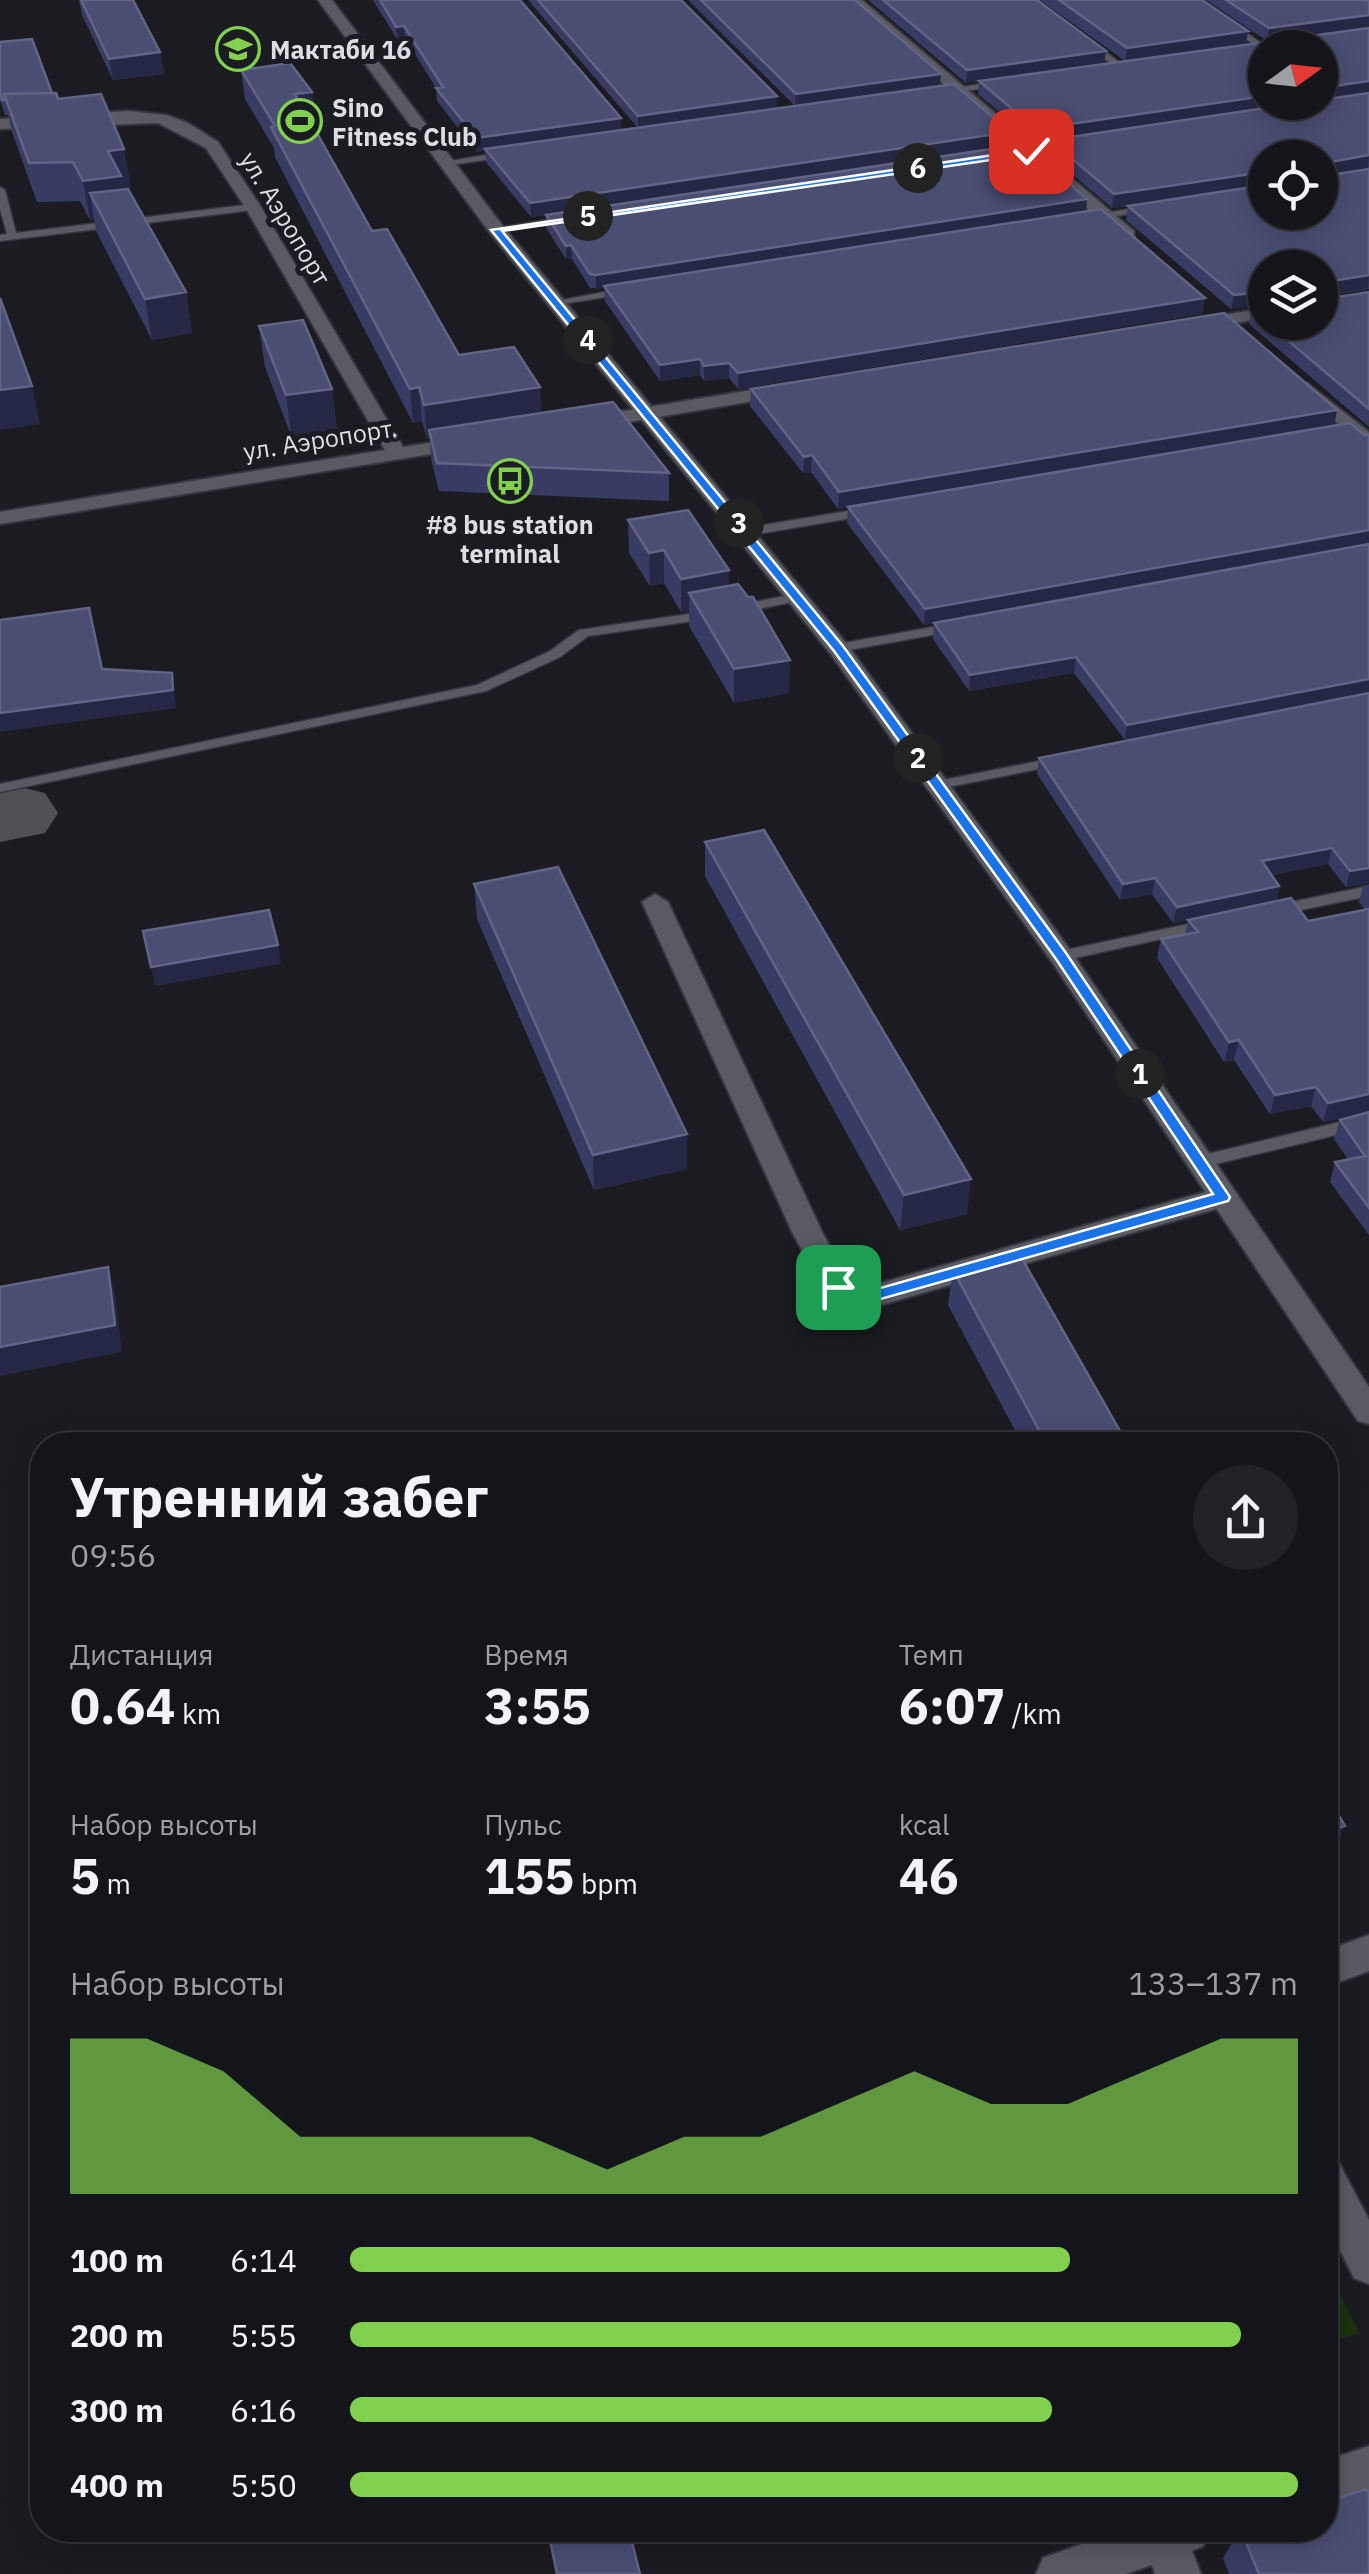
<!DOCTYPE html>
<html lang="ru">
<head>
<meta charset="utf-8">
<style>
  :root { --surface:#14151a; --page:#212227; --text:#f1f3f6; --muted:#9d9fa2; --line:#333439; --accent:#81d050 }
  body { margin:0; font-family:"IBM Plex Sans",sans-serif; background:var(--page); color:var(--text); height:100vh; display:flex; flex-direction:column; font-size:38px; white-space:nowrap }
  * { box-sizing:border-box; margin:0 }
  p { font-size:32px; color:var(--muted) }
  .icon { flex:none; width:55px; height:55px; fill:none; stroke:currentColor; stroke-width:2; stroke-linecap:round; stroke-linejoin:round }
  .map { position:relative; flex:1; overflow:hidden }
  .details { position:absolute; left:30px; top:1432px; width:1308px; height:1110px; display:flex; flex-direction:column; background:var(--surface); border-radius:40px; box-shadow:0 5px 25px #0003,0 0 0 2px var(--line) }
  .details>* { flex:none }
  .needle { width:65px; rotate:75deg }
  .fabs { position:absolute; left:1248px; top:30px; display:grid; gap:20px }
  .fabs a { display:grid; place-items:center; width:90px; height:90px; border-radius:50%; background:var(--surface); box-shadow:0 5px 25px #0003,0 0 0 2px var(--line); font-size:50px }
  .pin { position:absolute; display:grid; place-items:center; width:85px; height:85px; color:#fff; margin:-42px; border-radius:20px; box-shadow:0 5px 15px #0006 }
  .km { position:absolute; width:50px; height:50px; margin:-25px; border-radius:50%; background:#222; color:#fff; font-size:28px; line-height:50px; text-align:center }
  .round { display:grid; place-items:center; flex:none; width:105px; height:105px; border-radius:52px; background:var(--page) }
  .head { display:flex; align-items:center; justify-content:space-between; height:170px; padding:0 40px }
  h1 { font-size:55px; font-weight:700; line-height:75px }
  .metrics { display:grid; grid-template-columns:repeat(3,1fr); gap:15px; height:170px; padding:10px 40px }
  .metrics div { display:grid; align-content:center }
  .metrics b { font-size:50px; font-weight:700 }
  .metrics small { font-size:28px; font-weight:400 }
  .metrics p { font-size:28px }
  .chart { height:280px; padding:20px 40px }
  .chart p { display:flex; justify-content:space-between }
  .chart svg { width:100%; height:180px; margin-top:10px; fill:var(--accent); opacity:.7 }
  ul { padding:0 40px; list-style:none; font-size:32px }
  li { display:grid; grid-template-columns:160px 120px 1fr; align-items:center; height:75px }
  li i { height:25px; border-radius:12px; background:var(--accent) }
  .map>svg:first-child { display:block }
  .green { fill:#1b320d }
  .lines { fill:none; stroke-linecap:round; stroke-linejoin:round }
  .taxiway { fill:#505156; fill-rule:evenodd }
  .lane-casing { stroke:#35363b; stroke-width:3 }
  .street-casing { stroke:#35363b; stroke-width:4 }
  .secondary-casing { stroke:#35363b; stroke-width:4 }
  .lane { fill:#595a62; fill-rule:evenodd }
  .street { fill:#595a62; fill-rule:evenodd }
  .secondary { fill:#595a62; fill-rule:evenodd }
  .wall { fill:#383c65 }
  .shaded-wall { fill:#252845 }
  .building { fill:#4a4e73; stroke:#616484; stroke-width:2.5 }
  .route { fill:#1a73e8; stroke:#fff; stroke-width:2.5 }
  .labels { text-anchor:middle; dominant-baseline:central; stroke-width:10; stroke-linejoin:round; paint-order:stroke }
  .far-poi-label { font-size:25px; font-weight:bold; fill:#dddee3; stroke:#1b1c22; text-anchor:start }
  .far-street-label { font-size:25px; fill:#dddee3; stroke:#1b1c22 }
</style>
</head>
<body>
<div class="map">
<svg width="1369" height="2574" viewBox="0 0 1369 2574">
  <rect width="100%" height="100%" fill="#1b1c22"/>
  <path class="green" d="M1325 2264 1359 2333 1325 2344Z"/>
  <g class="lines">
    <path class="taxiway" d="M12 785 45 793 58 813 45 833 0 842V786Z"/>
    <g class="lane-casing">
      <path id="lane" d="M1189 0H1199L1267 47 1260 49Z
        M1083 39H1089L1124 66 1117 68 1083 43Z
        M1003 80 1006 85 944 94 939 91Z
        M508 151 511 152V156L444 166 439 163Z
        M0 187 5 190 16 233 253 204 258 207 253 210 0 241V235L7 234 0 209Z
        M1149 205 1154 208 1152 210 1091 220 1086 217Z
        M569 216 574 219 573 221 496 232 491 229Z
        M625 288 629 289V293L557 305 552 302Z
        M872 507 876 508V514L746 536 740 532 746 528Z
        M798 593 802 594V600L735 614 729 610 735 606Z
        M709 611 715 615 714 618 588 636 560 657 486 691 0 792V784L477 685 550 651 579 630Z
        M955 623 961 627 960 630 838 652 832 648 838 644Z
        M1059 757 1064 758V764L938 789 931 785 938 781Z
        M1369 886V896L1277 915 1270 910 1277 905Z
        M1207 920 1212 922V928L1061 961 1053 956 1061 951Z
        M1369 1115V1127L1199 1168 1191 1162 1199 1156Z"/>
    </g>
    <g class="street-casing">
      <path id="street" d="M846 0H862L1134 231V239H1122Z
        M129 111 166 115 188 123 218 142 261 207 403 447 467 437 477 443 474 447 0 524V512L385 450 245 207 206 148 158 123 0 129V119Z
        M1265 308V318L1194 330 1185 325 1194 320Z
        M1307 383 1369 432V448L1300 393V385Z
        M788 384 798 390 795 394 587 429 577 423 587 417Z
        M655 894 668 902 823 1234 849 1279 870 1286 1223 1187 1233 1190 1237 1197 1233 1204 870 1308 827 1295 793 1234 642 902Z
        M1369 1935V1971L1325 1987V1951Z
        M1325 2157 1339 2163 1369 2220V2284L1354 2278 1325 2220Z
        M1369 2446V2490L1325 2505V2461Z
        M1121 2530H1210L1203 2546 1192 2551 1201 2574H1155L1152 2565 1125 2574H1036L1043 2558Z"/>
    </g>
    <g class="secondary-casing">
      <path id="secondary" d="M318 0H332L502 225 846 643 1070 950 1369 1387V1424L1358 1421 1052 962 830 653 490 233Z"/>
    </g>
    <use href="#lane" class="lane"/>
    <use href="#street" class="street"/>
    <use href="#secondary" class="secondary"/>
  </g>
  <path class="wall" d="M79 0H133L160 52 164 74 113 80 82 15Z
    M373 0H520L621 130 638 128 528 0H681L777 96V109L795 106 688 0H855L940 86 1086 212 1205 298 1202 314 738 389 729 378 704 381 700 375 660 381 605 301 604 288H590L572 259H566L546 228V215L531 217 486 162 485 150 477 152 437 101 436 88 405 38 397 39Z
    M868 0H1037L1106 51 1104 64 1125 61 1040 0H1202L1248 31 1246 44 1267 41 1206 0H1369V289L1321 297 1324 299 1369 292V427L1249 324 1251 310 1265 322 1320 268 1231 309 1126 220 1128 206 1112 208 1048 154 1050 140 1204 117 1035 142 978 94 979 81 966 83Z
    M0 42 58 99 124 149 131 188 124 189 186 292 192 333 152 340 97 233 94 220H90L80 201 37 202 12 132 8 115H5L0 100Z
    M241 70 312 92 315 122 311 123 372 231 459 355 542 413 669 473V501L439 491 431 458 430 439H427L422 421 413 423 275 157 274 148 245 99Z
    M259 326 332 389 337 431 292 438 265 367Z
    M751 389 1334 426 1364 435 1369 883 1346 887 1328 864 1271 875 1279 886 1276 901 1308 921 1365 910 1359 902 1363 886 1369 884V1235L1330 1182 1335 1162 1348 1159 1334 1139 1340 1120 1362 1114 1323 1122 1311 1106 1270 1114 1234 1060 1224 1062 1157 958 1161 939 1185 935 1188 920 1173 923 1152 894 1120 900 1037 774 1039 758 1125 740 1074 673 969 691 933 639 934 623 1107 592 924 625 847 523 848 507 925 494 838 509 811 472 803 473 750 406Z
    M628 520 729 585 789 693 734 703 689 626V611L681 612 664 583 650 586 629 553Z
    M705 842 967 1214 900 1230 705 876Z
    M474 884 687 1134V1169L594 1190 477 919Z
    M953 1270 1128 1445H1023L948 1305Z
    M1240 2530H1325L1369 2574H1229L1223 2558Z"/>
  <path class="shaded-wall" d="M1369 15V28L1267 41 1269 28Z
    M404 26 405 38 397 39 396 27Z
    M1248 31 1246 44 1125 61 1127 48Z
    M1106 51 1104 64 966 83 967 70Z
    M160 52 164 74 113 80 109 59Z
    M941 74 940 87 795 107 796 94Z
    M1369 81V94L1320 101V88Z
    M312 92 315 122 298 125 295 94Z
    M777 96V109L638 129V116Z
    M1265 96V102H1307L1035 142 1036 129Z
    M621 118V131L477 152 476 138Z
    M1010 132 1009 146 531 217 530 203Z
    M124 149 131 188 90 193 94 220H90L83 181 108 151Z
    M1369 155 1368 168 1320 177V164Z
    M1265 172V186L1112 208 1114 194Z
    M1087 199 1086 212 596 289V275Z
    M571 245 572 259H566V246Z
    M1369 275 1368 288 1320 297V283Z
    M186 292 192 333 152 340 145 299Z
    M1265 292V305L1231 309 1234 295Z
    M1205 298 1202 314 738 389V373Z
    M700 359V375L660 381V365Z
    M729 363V378L704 381V366Z
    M32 386 40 424 0 430V390Z
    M419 387 422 421 413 423 410 389Z
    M540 387 542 421 429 430 430 439H427L424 405Z
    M332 389 337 431 292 438 286 395Z
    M1337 410 1334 427 838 509 839 492Z
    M812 455 811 472 803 473 804 457Z
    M1369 530V545L924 625 925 609Z
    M664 550V583L650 586 649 553Z
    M729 570V603L689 593V611L681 612V579Z
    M1076 657 1074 673 969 691 970 675Z
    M790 660 789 693 734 703V669Z
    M172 673 176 708 0 732V713Z
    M1369 679V694L1125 740 1127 725Z
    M1332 848 1328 864 1258 877 1262 861Z
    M1369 868V883L1346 887 1350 871Z
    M1155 878 1152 894 1120 900 1123 884Z
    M1279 886 1276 902 1173 923 1177 907Z
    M278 945 281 964 155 986 151 967Z
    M1239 1040 1234 1060 1224 1062 1229 1042Z
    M1316 1087 1311 1106 1270 1114 1275 1095Z
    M1369 1094V1113L1323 1122 1328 1103Z
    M687 1134V1169L594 1190 593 1155Z
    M971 1179 967 1214 900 1230 904 1195Z
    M108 1267 115 1294 122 1352 0 1376V1347Z
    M1345 1826 1332 1857 1325 1859V1831Z"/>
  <path class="building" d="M81 0H133L160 52 109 59Z
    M380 0H520L621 118 476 138 436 88 443 87 404 26 396 27Z
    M538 0H681L777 96 638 116Z
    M701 0H855L941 74 796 94Z
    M883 0H1037L1106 51 967 70Z
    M1059 0H1202L1248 31 1127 48Z
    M1226 0H1369V15L1269 28Z
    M1369 28V81L1320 88V48H1265V96L1036 129 979 81Z
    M32 39 52 93 4 94 5 100H2L0 93V42Z
    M290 63 312 92 295 94 372 231 387 229 459 355 514 347 540 387 424 405 419 387 410 389 271 127 275 126 241 70Z
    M954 84 1010 132 530 203 485 149Z
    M56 93 58 99 101 94 124 149 108 151 121 176 83 181 73 162 29 163 4 94Z
    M1369 93V155L1320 164V158H1265V172L1114 194 1050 140 1305 102H1320V100Z
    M1024 144 1087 199 596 275 590 274 571 245 566 246 546 215Z
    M1369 169V275L1320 283V268H1265V292L1234 295 1128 206 1265 185V212H1320V173L1323 176Z
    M128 189 186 292 145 299 90 193Z
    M1101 209 1205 298 738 373 729 363 704 366 700 359 660 365 604 286Z
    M1369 292V409L1266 322H1320V296L1324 299Z
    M0 298 32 386 0 390Z
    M1265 307V322L1251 310Z
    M1224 313 1337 410 839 492 812 455 804 457 751 389Z
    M303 320 332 389 286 395 259 326Z
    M613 402 669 473 437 463 429 430Z
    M1350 423 1364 435H1369V530L925 609 848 507Z
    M688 510 729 570 681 579 664 550 649 553 628 520Z
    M1369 544V679L1127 725 1076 657 970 675 934 623Z
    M738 584 748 597H753L790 660 734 669 689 593Z
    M89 608 102 669 172 673 173 690 0 713V620Z
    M1369 693V868L1350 871 1332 848 1262 861 1279 886 1177 907 1155 878 1123 884 1039 758Z
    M764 830 971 1179 904 1195 705 842Z
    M558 867 687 1134 593 1155 474 884Z
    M1291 898 1308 921 1369 909V1094L1328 1103 1316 1087 1275 1095 1239 1040 1229 1042 1161 939 1198 932 1188 920Z
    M269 910 278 945 151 967 143 931Z
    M1369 1112V1208L1335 1162 1365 1156 1340 1120Z
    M1020 1255 1128 1445H1047L953 1270Z
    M108 1267 115 1325 0 1347V1287Z
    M1325 1791 1345 1826 1325 1831Z
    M1367 2489 1369 2493V2574H1259L1241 2530H1325V2502Z
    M548 2530H629L640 2574H557Z"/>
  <path class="route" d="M1034 149 1031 154 502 231 843 646 1066 953 1230 1197 1228 1201 870 1302 832 1291 830 1287 838 1281 870 1291 1213 1194 1056 959 834 651 491 230Z"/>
  <defs>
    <g id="school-ring" transform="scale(2.25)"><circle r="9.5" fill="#1b1c22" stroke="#81d050" stroke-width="1.5"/><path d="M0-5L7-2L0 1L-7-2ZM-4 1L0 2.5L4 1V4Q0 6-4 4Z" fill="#81d050"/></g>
    <g id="stadium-ring" transform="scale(2.25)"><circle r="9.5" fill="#1b1c22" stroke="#81d050" stroke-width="1.5"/><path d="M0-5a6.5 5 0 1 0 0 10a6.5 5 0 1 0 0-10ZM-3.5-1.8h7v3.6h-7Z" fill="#81d050"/></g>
    <g id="bus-ring" transform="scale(2.25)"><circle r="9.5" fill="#1b1c22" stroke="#81d050" stroke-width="1.5"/><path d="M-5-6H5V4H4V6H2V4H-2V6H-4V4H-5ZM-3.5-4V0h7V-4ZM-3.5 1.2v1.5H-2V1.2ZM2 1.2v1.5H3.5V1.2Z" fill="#81d050"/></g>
  </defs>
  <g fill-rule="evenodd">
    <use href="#school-ring" x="238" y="49"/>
    <use href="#stadium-ring" x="300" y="121"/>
    <use href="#bus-ring" x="510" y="481"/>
  </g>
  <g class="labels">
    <g class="far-poi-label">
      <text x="270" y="49">Мактаби 16</text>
      <text x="332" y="107">Sino<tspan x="332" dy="29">Fitness Club</tspan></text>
      <text x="510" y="524" text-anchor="middle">#8 bus station<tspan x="510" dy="29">terminal</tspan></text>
    </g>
    <g class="far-street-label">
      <text transform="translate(286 218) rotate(59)">ул. Аэропорт</text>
      <text transform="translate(320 439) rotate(-9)">ул. Аэропорт.</text>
    </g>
  </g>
</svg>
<div class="fabs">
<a><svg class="needle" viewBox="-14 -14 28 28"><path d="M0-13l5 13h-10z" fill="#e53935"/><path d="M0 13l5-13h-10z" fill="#9d9fa2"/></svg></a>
<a><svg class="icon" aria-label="locate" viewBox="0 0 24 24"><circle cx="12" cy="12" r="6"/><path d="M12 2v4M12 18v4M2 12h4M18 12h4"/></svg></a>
<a><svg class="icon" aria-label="layers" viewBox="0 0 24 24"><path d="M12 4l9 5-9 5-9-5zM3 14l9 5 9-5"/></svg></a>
</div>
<div class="pin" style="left:838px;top:1287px;background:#1e9e55"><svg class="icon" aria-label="arrive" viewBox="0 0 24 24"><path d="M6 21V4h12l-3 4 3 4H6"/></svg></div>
<div class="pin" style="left:1031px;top:151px;background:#d93025"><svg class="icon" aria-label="check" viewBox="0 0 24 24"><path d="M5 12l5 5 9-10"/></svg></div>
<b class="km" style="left:1140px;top:1074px">1</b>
<b class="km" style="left:918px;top:758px">2</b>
<b class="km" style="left:739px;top:523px">3</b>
<b class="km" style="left:588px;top:340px">4</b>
<b class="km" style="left:588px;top:216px">5</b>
<b class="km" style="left:918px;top:168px">6</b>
<section class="details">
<div class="head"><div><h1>Утренний забег</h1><p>09:56</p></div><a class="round"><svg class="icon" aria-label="share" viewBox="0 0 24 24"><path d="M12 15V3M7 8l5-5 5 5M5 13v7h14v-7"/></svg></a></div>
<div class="metrics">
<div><p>Дистанция</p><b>0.64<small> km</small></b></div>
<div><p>Время</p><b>3:55</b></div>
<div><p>Темп</p><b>6:07<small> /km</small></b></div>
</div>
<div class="metrics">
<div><p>Набор высоты</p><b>5<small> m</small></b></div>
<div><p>Пульс</p><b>155<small> bpm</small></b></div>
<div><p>kcal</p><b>46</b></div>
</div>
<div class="chart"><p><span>Набор высоты</span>133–137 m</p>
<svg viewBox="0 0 160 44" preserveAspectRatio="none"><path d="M0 44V6L10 6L20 14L30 30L40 30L50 30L60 30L70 38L80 30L90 30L100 22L110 14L120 22L130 22L140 14L150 6L160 6V44z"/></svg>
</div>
<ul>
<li><b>100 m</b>6:14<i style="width:76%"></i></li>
<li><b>200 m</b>5:55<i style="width:94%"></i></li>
<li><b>300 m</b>6:16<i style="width:74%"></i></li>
<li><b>400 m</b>5:50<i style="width:100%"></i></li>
</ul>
</section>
</div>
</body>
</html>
